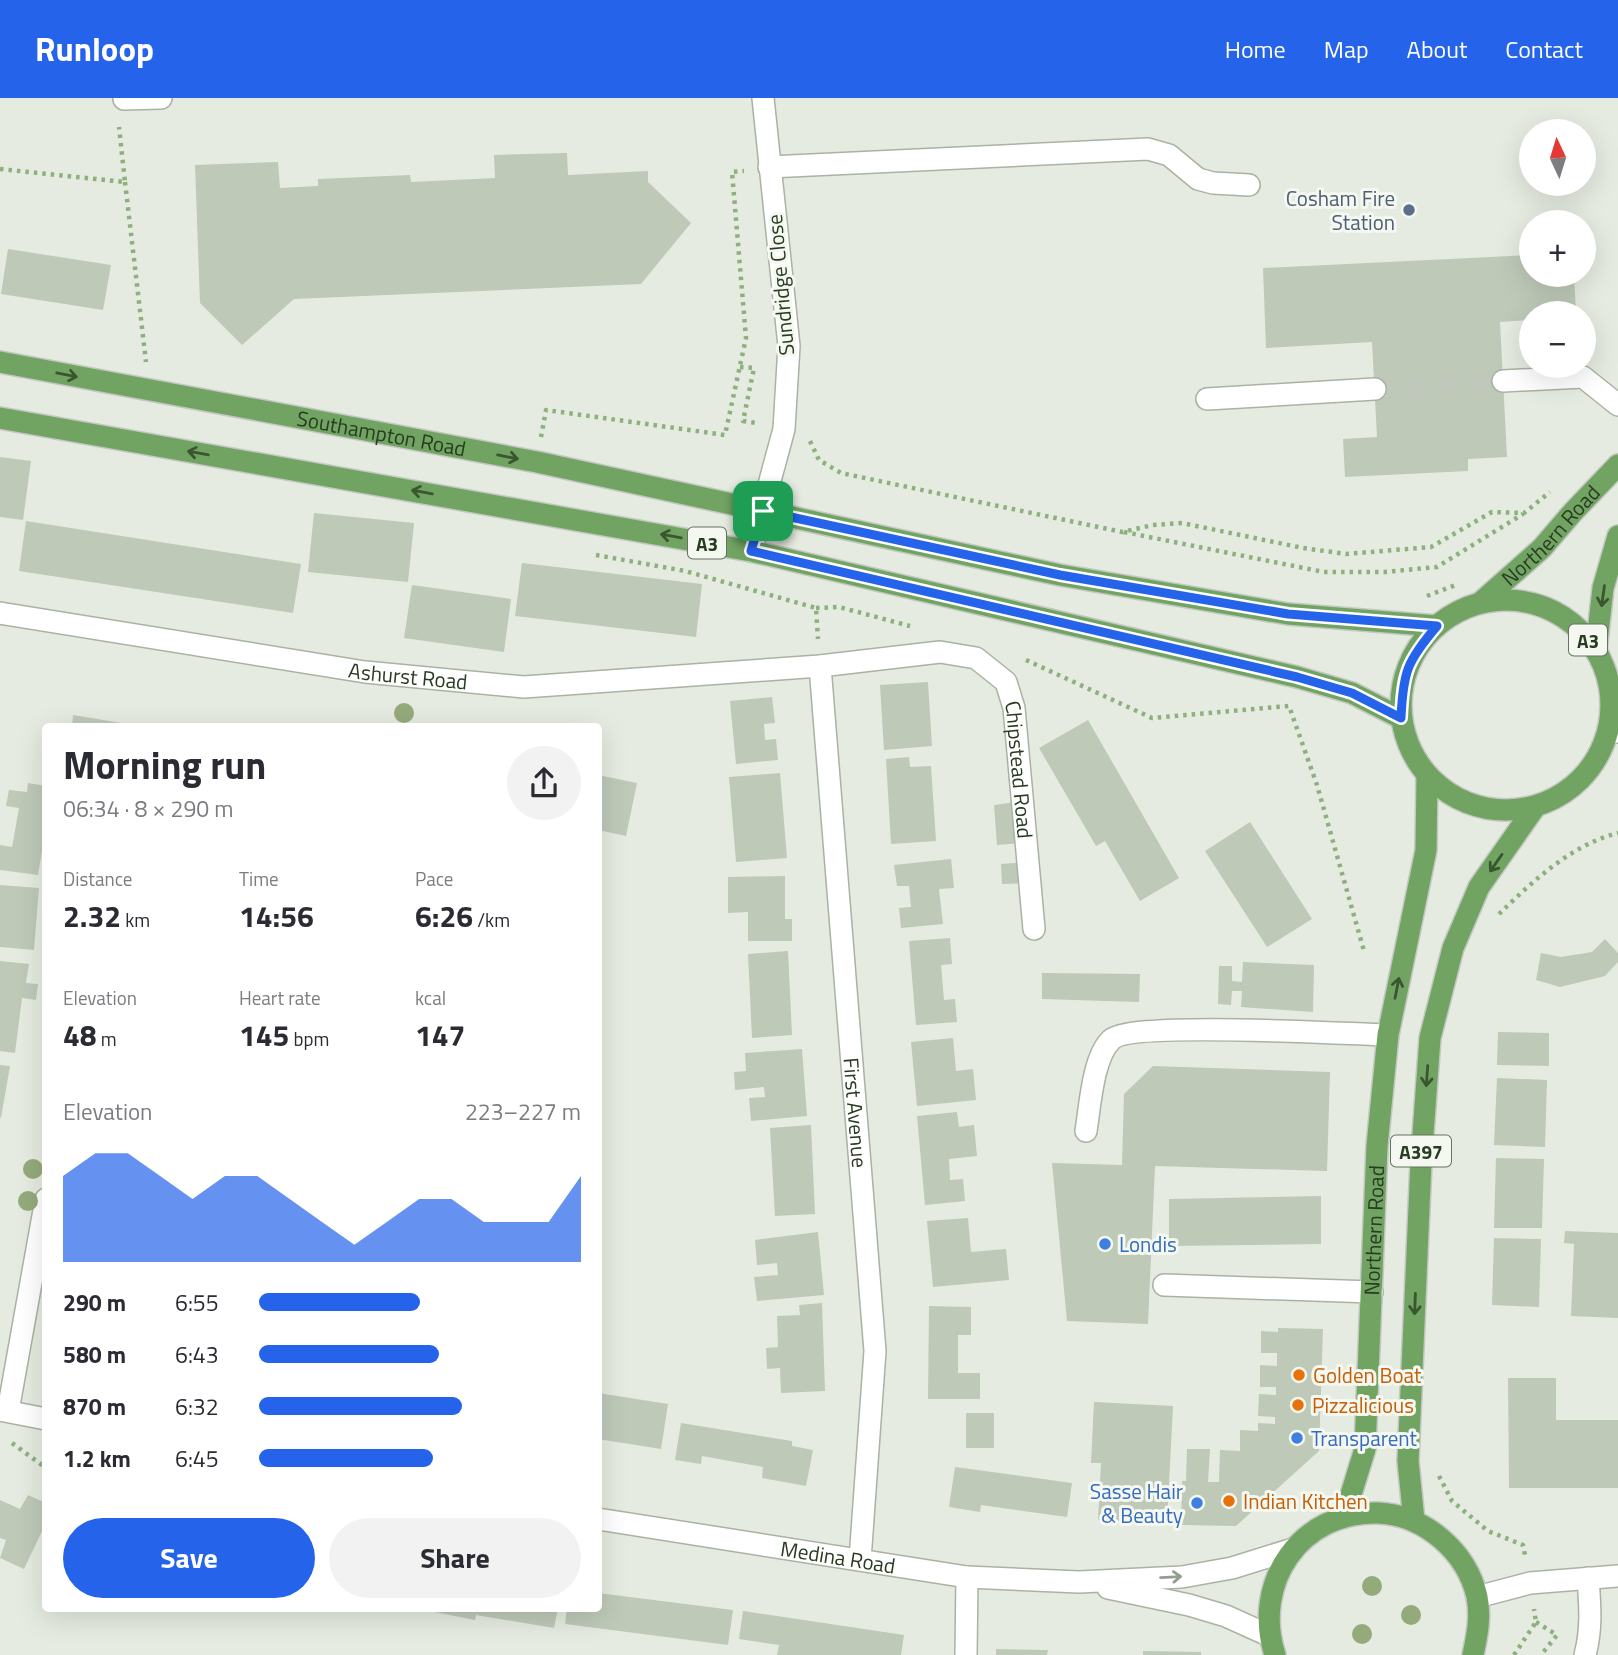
<!DOCTYPE html>
<html lang="en">
<head>
<meta charset="utf-8">
<style>
  :root { --surface:#fff; --page:#f2f2f3; --text:#2b2b33; --muted:#7c7c81; --accent:#2563eb }
  body { margin:0; font-family:"Titillium Web",sans-serif; background:var(--page); color:var(--text); height:100vh; display:flex; flex-direction:column; font-size:26px; white-space:nowrap }
  * { box-sizing:border-box; margin:0 }
  p { font-size:23px; color:var(--muted) }
  .icon { flex:none; width:38px; height:38px; fill:none; stroke:currentColor; stroke-width:2; stroke-linecap:round; stroke-linejoin:round }
  .map { position:relative; flex:1; overflow:hidden }
  .details { position:absolute; left:42px; top:625px; width:560px; height:889px; display:flex; flex-direction:column; background:var(--surface); border-radius:7px; box-shadow:0 7px 28px #0002 }
  .details>* { flex:none }
  .needle { width:46px; rotate:356deg }
  .fabs { position:absolute; left:1519px; top:21px; display:grid; gap:14px }
  .fabs a { display:grid; place-items:center; width:77px; height:77px; border-radius:50%; background:var(--surface); box-shadow:0 7px 28px #0002; font-size:35px }
  .pin { position:absolute; display:grid; place-items:center; width:60px; height:60px; color:#fff; margin:-30px; border-radius:14px; box-shadow:0 4px 10px #0006 }
  .round { display:grid; place-items:center; flex:none; width:74px; height:74px; border-radius:37px; background:var(--page) }
  .headline { display:flex; align-items:center; justify-content:space-between; height:119px; padding:0 21px }
  h1 { font-size:38px; font-weight:700; line-height:52px }
  .stats { display:grid; grid-template-columns:repeat(3,1fr); gap:10px; height:119px; padding:7px 21px }
  .stats div { display:grid; align-content:center }
  .stats b { font-size:30px; font-weight:700 }
  .stats small { font-size:19px; font-weight:400 }
  .stats p { font-size:19px }
  .chart { height:196px; padding:14px 21px }
  .chart p { display:flex; justify-content:space-between }
  .chart svg { width:100%; height:126px; margin-top:7px; fill:var(--accent); opacity:.7 }
  .cta { display:flex; gap:14px; margin-top:auto; padding:14px 21px }
  .cta a { flex:1; height:80px; border-radius:42px; background:var(--accent); color:#fff; font-size:28px; font-weight:700; line-height:80px; text-align:center }
  .cta a+a { background:var(--page); color:var(--text) }
  ul { padding:0 21px; list-style:none; font-size:23px }
  li { display:grid; grid-template-columns:112px 84px 1fr; align-items:center; height:52px }
  li i { height:18px; border-radius:9px; background:var(--accent) }
  header { display:flex; align-items:center; gap:42px; box-sizing:border-box; height:98px; padding:0 35px; background:var(--accent); color:#fff }
  header strong { font-size:33px }
  nav { display:flex; gap:38px; margin-inline-start:auto; font-size:24px }
  .map>svg:first-child { display:block }
  .building { fill:#bec9b8 }
  .lines { fill:none; stroke-linecap:round; stroke-linejoin:round }
  .minor-tunnel { stroke:#bfc8ba; stroke-width:21; stroke-dasharray:21 10; stroke-linecap:butt }
  .minor-casing { stroke:#a8b3a3; stroke-width:24 }
  .major-casing { stroke:#c3c8c1; stroke-width:24 }
  .path { stroke:#8db07f; stroke-width:4.5; stroke-dasharray:3.5 5; stroke-linecap:butt }
  .minor { stroke:#fff; stroke-width:21 }
  .major { stroke:#71a362; stroke-width:21 }
  .tree { fill:#95aa7b }
  .oneway { stroke:#3a5630 }
  .oneway2 { stroke:#939e90 }
  .route-casing { stroke:#fff; stroke-width:14 }
  .route { stroke:#2563eb; stroke-width:9 }
  .service-dot { fill:#5c6f8a; stroke:#f4f8f0; stroke-width:2.5 }
  .shop-dot { fill:#3f7fe0; stroke:#f4f8f0; stroke-width:2.5 }
  .food-dot { fill:#e8710a; stroke:#f4f8f0; stroke-width:2.5 }
  .labels { text-anchor:middle; dominant-baseline:central; stroke-width:6; stroke-linejoin:round; paint-order:stroke }
  .shield { fill:#f4f8f0; stroke:#64745e; stroke-width:2 }
  .shield-label { font-size:19px; font-weight:bold; fill:#273c20 }
  .service-label { font-size:21px; fill:#4e5e75; stroke:#f4f8f0; text-anchor:end }
  .street-label { font-size:21px; fill:#273c20; stroke:#f4f8f0 }
  .shop-label { font-size:21px; fill:#366cbe; stroke:#f4f8f0; text-anchor:start }
  .food-label { font-size:21px; fill:#c56008; stroke:#f4f8f0; text-anchor:start }
</style>
</head>
<body>
<header>
<strong>Runloop</strong>
<nav><a>Home</a><a>Map</a><a>About</a><a>Contact</a></nav>
</header>
<div class="map">
<svg width="1618" height="1557" viewBox="0 0 1618 1557">
  <rect width="100%" height="100%" fill="#e5ebe0"/>
  <path class="building" d="M567 55 568 77 648 73V84L691 125 641 186 294 201 242 247 200 205 195 67 278 64 280 90 318 88V81L410 77 411 84 495 80 494 57Z
    M8 151 111 167 103 212 1 196Z
    M1531 157V177H1574L1576 215H1531V222L1500 224 1507 359 1468 361V373L1345 379 1343 341 1377 339 1372 244 1266 250 1263 170Z
    M0 359 31 363 23 422 0 419Z
    M314 415 414 425 408 484 308 474Z
    M26 423 301 466 293 515 19 473Z
    M522 465 702 486 696 539 515 518Z
    M412 487 511 501 504 554 404 540Z
    M928 584 932 648 884 652 880 587Z
    M772 599 775 625 764 626 765 642 776 641 778 662 736 666 730 603Z
    M73 617 134 627V628H72Z
    M1088 622 1179 780 1140 803 1105 743 1096 748 1039 650Z
    M909 659 910 669 931 668 936 743 891 746 886 661Z
    M780 675 787 760 736 764 729 679Z
    M598 677 637 685 626 738 598 732Z
    M28 685 46 688V729L38 777 0 772V747L12 749 19 710 6 708 9 692 27 694Z
    M1016 704 1020 745 997 747 994 707Z
    M1250 724 1312 821 1267 849 1205 753Z
    M951 761 954 790 939 791 943 826 901 830 899 810 911 809 909 788H897L894 767Z
    M1026 764 1028 785 1002 786 1001 766Z
    M785 778V821H792V843H748V814L728 815V779Z
    M0 787 39 790 34 852 0 849Z
    M950 840 952 866 941 867 944 902 955 901 957 924 916 927 909 843Z
    M1605 841 1618 855V864L1605 878 1560 889 1536 882 1541 855 1561 859 1592 854Z
    M788 853 792 937 752 940 748 856Z
    M0 863 29 866 26 885 38 886 36 902 22 900 15 955 0 953Z
    M1243 864 1314 867 1313 914 1241 909 1242 893H1232L1231 907 1218 906 1219 868H1232V883L1242 884Z
    M1042 875 1140 876 1139 904 1042 901Z
    M1498 934 1549 935V968L1497 967Z
    M953 940 956 973 973 971 976 1002 917 1008 911 944Z
    M802 951 807 1018 751 1023 749 1000 765 999 764 989 735 992 734 974 746 973 745 955Z
    M0 967 10 968 1 1020 0 1019Z
    M1153 968 1330 974 1327 1073 1155 1068 1148 1226 1067 1223 1052 1065 1122 1067 1124 996Z
    M1497 980 1547 982 1545 1049 1494 1047Z
    M957 1014 959 1029 974 1027 977 1058 949 1061 950 1082 963 1081 965 1103 925 1107 917 1018Z
    M811 1027 815 1116 775 1118 770 1030Z
    M1496 1060 1544 1061 1542 1130H1494Z
    M1321 1098V1146L1169 1148V1101Z
    M968 1120 971 1154 1006 1151 1009 1182 933 1189 927 1123Z
    M1565 1133 1618 1135V1220L1571 1218 1574 1146 1564 1145Z
    M818 1134 824 1197 757 1203 754 1179 778 1177 777 1165 757 1167 755 1142Z
    M1494 1140 1541 1141 1539 1209 1492 1207Z
    M822 1205 825 1293 781 1295 780 1270 767 1271 766 1250 778 1249 777 1218 800 1217 799 1207Z
    M929 1208 971 1209V1237H958V1275H980V1301H928Z
    M1278 1230 1323 1231 1319 1353 1236 1428 1181 1427 1182 1383H1186L1187 1351H1210L1208 1384H1219L1220 1352 1240 1353V1332L1258 1333V1325L1275 1326V1319L1258 1318 1259 1296 1276 1297V1289H1260V1267L1277 1268V1255H1261V1233L1278 1234Z
    M1508 1280H1556V1322H1618V1390H1509Z
    M598 1295 668 1306 661 1351 598 1341Z
    M1094 1304 1173 1308 1167 1425 1098 1422 1101 1365H1091Z
    M966 1315H994V1350H966Z
    M681 1325 792 1343V1348L813 1352 806 1388 762 1380 763 1369 702 1358 701 1366 675 1362Z
    M955 1369 1072 1385 1067 1419 981 1407 980 1414 949 1409Z
    M28 1397 46 1405V1425L24 1471 0 1460 6 1442 0 1440V1402L20 1411Z
    M598 1495 733 1512 728 1547 565 1526 567 1510H598Z
    M414 1510H558L554 1530 476 1517 475 1522Z
    M743 1513 904 1537 901 1557H777L779 1547 739 1541Z
    M996 1551 1048 1552 1047 1557H996Z
    M1143 1553 1201 1554V1557H1143Z"/>
  <g class="lines">
    <path class="minor-tunnel" d="M1375 291 1503 283"/>
    <g class="minor-casing">
      <g id="minor">
        <path d="M124 1 161 0"/>
        <path d="M769 69 1148 51 1169 57 1198 81 1213 85 1249 87"/>
        <path d="M1503 283 1583 279 1618 307"/>
        <path d="M1207 301 1375 291"/>
        <path d="M751 453 784 331 789 248 763 0"/>
        <path id="s1" d="M0 515 365 574 524 589 820 568 940 554 976 560 1006 584 1014 610 1034 831"/>
        <path id="s2" d="M820 568 875 1253 860 1462"/>
        <path d="M1608 633 1618 634"/>
        <path d="M1086 1033C1090 1008 1093 959 1111 942 1130 923 1349 936 1388 937"/>
        <path d="M1164 1187 1372 1194"/>
        <path d="M0 1312 46 1321"/>
        <path d="M8 1313 46 1101"/>
        <path id="s3" d="M598 1421 967 1479 1079 1484 1182 1479 1232 1470 1293 1451"/>
        <path d="M1108 1490 1189 1507 1226 1518 1268 1537"/>
        <path d="M1477 1499 1530 1485 1618 1478"/>
        <path d="M966 1557 967 1479"/>
        <path d="M1585 1557C1592 1531 1590 1507 1588 1480"/>
      </g>
    </g>
    <g class="major-casing">
      <g id="major">
        <path id="s4" d="M0 264 537 364 1060 477 1288 516 1437 528"/>
        <path d="M0 320 751 453 1297 579 1352 595 1401 620"/>
        <circle cx="1506" cy="607" r="105"/>
        <path id="s5" d="M1480 505 1542 450 1573 414 1618 367"/>
        <path d="M1596 553 1603 490 1618 438"/>
        <path id="s6" d="M1344 1419 1365 1351 1377 1048 1388 937 1426 752 1427 678"/>
        <path d="M1414 1423 1408 1363 1421 1064 1430 940 1453 850 1479 789 1535 709"/>
        <path d="M1275 1557C1252 1485 1300 1413 1378 1415 1425 1417 1467 1454 1477 1499 1481 1519 1477 1538 1473 1557"/>
      </g>
    </g>
    <path class="path" d="M0 71 125 84 119 29
      M125 84 146 264
      M740 269 754 270 743 323 756 325
      M541 339 546 312 725 337 746 240 732 74 744 73
      M810 343 819 362 841 375 1122 434 1153 427 1182 425 1303 450 1346 456 1431 449 1492 414 1524 415 1550 394
      M1124 434 1324 474H1384L1437 469 1523 416
      M596 457 685 473 816 510 818 541
      M1427 498 1458 486
      M816 510 839 509 910 528
      M1026 562 1152 620 1289 608 1317 687 1364 853
      M1499 816C1533 783 1571 747 1618 735
      M12 1345 46 1370
      M1439 1378 1452 1403 1488 1433 1523 1447 1525 1457
      M1536 1524 1557 1537 1541 1557
      M1514 1557 1536 1524 1534 1511"/>
    <use href="#minor" class="minor"/>
    <use href="#major" class="major"/>
  </g>
  <g class="tree">
    <circle cx="404" cy="615" r="10"/>
    <circle cx="33" cy="1071" r="10"/>
    <circle cx="28" cy="1103" r="10"/>
    <circle cx="1372" cy="1488" r="10"/>
    <circle cx="1411" cy="1517" r="10"/>
    <circle cx="1362" cy="1536" r="10"/>
  </g>
  <defs><path id="oneway-shaft" d="M-6 0H5M1.5-3L5.5 0L1.5 3" fill="none" stroke-width="1.6" stroke-linecap="round" stroke-linejoin="round" transform="scale(1.75)"/></defs>
  <g class="oneway">
    <use href="#oneway-shaft" transform="translate(67 277) rotate(11)"/>
    <use href="#oneway-shaft" transform="translate(198 355) rotate(-170)"/>
    <use href="#oneway-shaft" transform="translate(508 359) rotate(11)"/>
    <use href="#oneway-shaft" transform="translate(422 394) rotate(-170)"/>
    <use href="#oneway-shaft" transform="translate(671 438) rotate(-170)"/>
    <use href="#oneway-shaft" transform="translate(1603 498) rotate(98)"/>
    <use href="#oneway-shaft" transform="translate(1496 765) rotate(125)"/>
    <use href="#oneway-shaft" transform="translate(1397 890) rotate(-79)"/>
    <use href="#oneway-shaft" transform="translate(1427 978) rotate(94)"/>
    <use href="#oneway-shaft" transform="translate(1415 1206) rotate(92)"/>
  </g>
  <use class="oneway2" href="#oneway-shaft" transform="translate(1171 1479) rotate(-3)"/>
  <g class="lines">
    <g class="route-casing">
      <path id="route" d="M763 413 1060 477 1288 516 1437 528C1407 563 1403 574 1401 620L1352 595 1297 579 751 453Z"/>
    </g>
    <use href="#route" class="route"/>
  </g>
  <circle class="service-dot" cx="1409" cy="112" r="7"/>
  <g class="shop-dot">
    <circle cx="1105" cy="1146" r="7"/>
    <circle cx="1297" cy="1340" r="7"/>
    <circle cx="1197" cy="1405" r="7"/>
  </g>
  <g class="food-dot">
    <circle cx="1299" cy="1277" r="7"/>
    <circle cx="1298" cy="1307" r="7"/>
    <circle cx="1229" cy="1403" r="7"/>
  </g>
  <g class="labels">
    <g class="shield">
      <rect x="688" y="429.5" width="38" height="31" rx="5"/>
      <rect x="1569" y="526.5" width="38" height="31" rx="5"/>
      <rect x="1391" y="1037.5" width="60" height="31" rx="5"/>
    </g>
    <g class="shield-label">
      <text x="707" y="445">A3</text>
      <text x="1588" y="542">A3</text>
      <text x="1421" y="1053">A397</text>
    </g>
    <g class="service-label">
      <text x="1395" y="100">Cosham Fire<tspan x="1395" dy="24">Station</tspan></text>
    </g>
    <g class="street-label">
      <text transform="translate(780 187) rotate(-95)">Sundridge Close</text>
      <text stroke="none"><textPath href="#s4" startOffset="388">Southampton Road</textPath></text>
      <text stroke="none"><textPath href="#s5" startOffset="98">Northern Road</textPath></text>
      <text stroke="none"><textPath href="#s1" startOffset="413">Ashurst Road</textPath></text>
      <text stroke="none"><textPath href="#s1" startOffset="1111">Chipstead Road</textPath></text>
      <text stroke="none"><textPath href="#s2" startOffset="448">First Avenue</textPath></text>
      <text stroke="none"><textPath href="#s6" startOffset="290">Northern Road</textPath></text>
      <text stroke="none"><textPath href="#s3" startOffset="243">Medina Road</textPath></text>
    </g>
    <g class="shop-label">
      <text x="1119" y="1146">Londis</text>
      <text x="1311" y="1340">Transparent</text>
      <text x="1183" y="1393" text-anchor="end">Sasse Hair<tspan x="1183" dy="24">&amp; Beauty</tspan></text>
    </g>
    <g class="food-label">
      <text x="1313" y="1277">Golden Boat</text>
      <text x="1312" y="1307">Pizzalicious</text>
      <text x="1243" y="1403">Indian Kitchen</text>
    </g>
  </g>
</svg>
<div class="fabs">
<a><svg class="needle" viewBox="-14 -14 28 28"><path d="M0-13l5 13h-10z" fill="#e53935"/><path d="M0 13l5-13h-10z" fill="#7c7c81"/></svg></a>
<a>+</a>
<a>−</a>
</div>
<div class="pin" style="left:763px;top:413px;background:#1e9e55"><svg class="icon" aria-label="arrive" viewBox="0 0 24 24"><path d="M6 21V4h12l-3 4 3 4H6"/></svg></div>
<section class="details">
<div class="headline"><div><h1>Morning run</h1><p>06:34 · 8 × 290 m</p></div><a class="round"><svg class="icon" aria-label="share" viewBox="0 0 24 24"><path d="M12 15V3M7 8l5-5 5 5M5 13v7h14v-7"/></svg></a></div>
<div class="stats">
<div><p>Distance</p><b>2.32<small> km</small></b></div>
<div><p>Time</p><b>14:56</b></div>
<div><p>Pace</p><b>6:26<small> /km</small></b></div>
</div>
<div class="stats">
<div><p>Elevation</p><b>48<small> m</small></b></div>
<div><p>Heart rate</p><b>145<small> bpm</small></b></div>
<div><p>kcal</p><b>147</b></div>
</div>
<div class="chart"><p><span>Elevation</span>223–227 m</p>
<svg viewBox="0 0 160 44" preserveAspectRatio="none"><path d="M0 44V14L10 6L20 6L30 14L40 22L50 14L60 14L70 22L80 30L90 38L100 30L110 22L120 22L130 30L140 30L150 30L160 14V44z"/></svg>
</div>
<ul>
<li><b>290 m</b>6:55<i style="width:50%"></i></li>
<li><b>580 m</b>6:43<i style="width:56%"></i></li>
<li><b>870 m</b>6:32<i style="width:63%"></i></li>
<li><b>1.2 km</b>6:45<i style="width:54%"></i></li>
</ul>
<div class="cta"><a>Save</a><a>Share</a></div>
</section>
</div>
</body>
</html>
